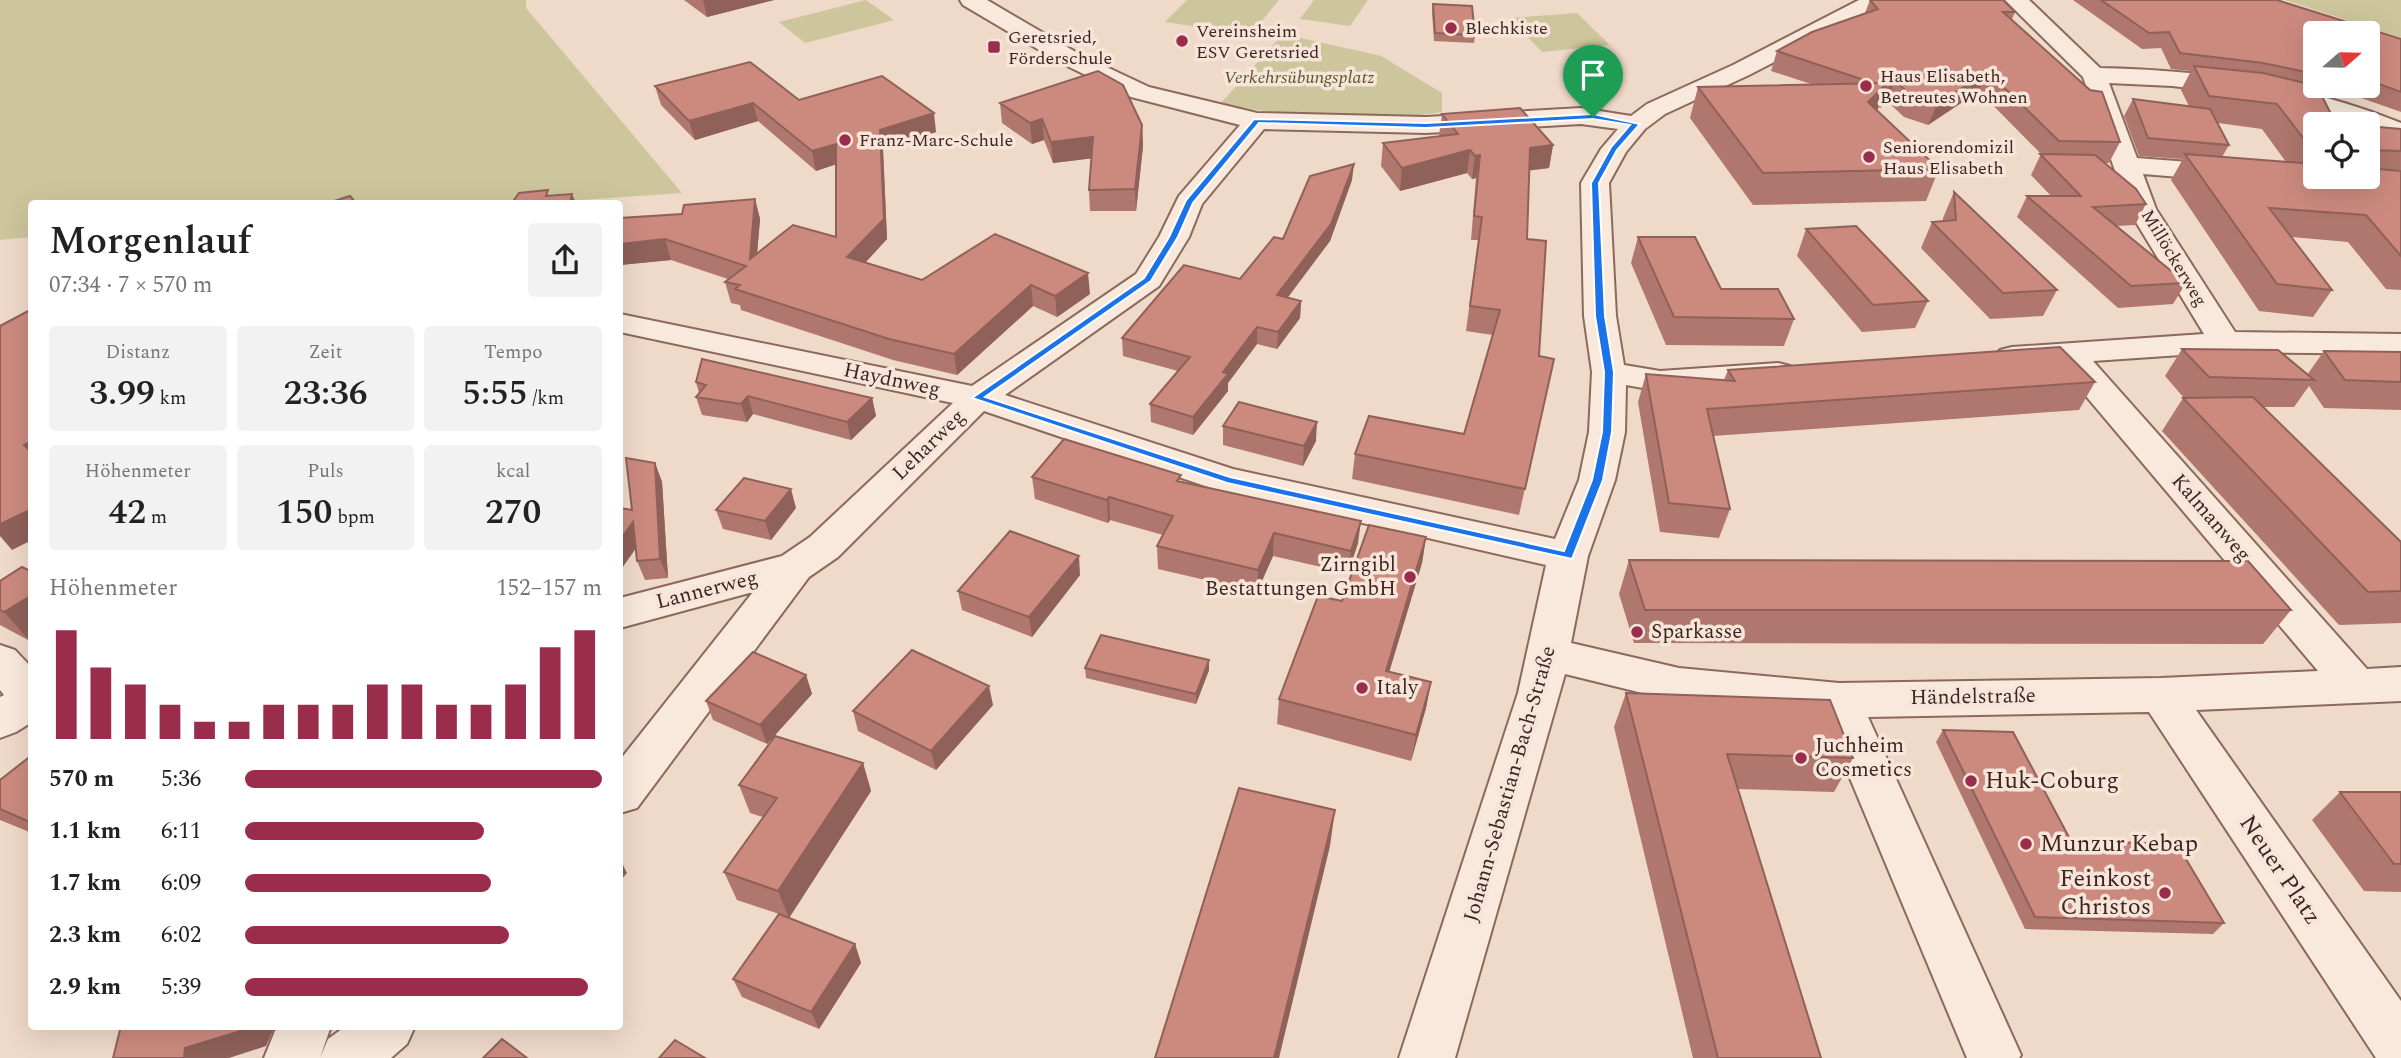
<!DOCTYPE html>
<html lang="de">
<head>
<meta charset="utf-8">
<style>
  :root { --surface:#fff; --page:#f2f2f2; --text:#222; --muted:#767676; --accent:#9a2d4c }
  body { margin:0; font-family:Spectral,serif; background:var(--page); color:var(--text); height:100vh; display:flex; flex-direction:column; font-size:26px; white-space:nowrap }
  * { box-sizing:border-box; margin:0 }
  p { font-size:23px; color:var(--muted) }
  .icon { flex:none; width:38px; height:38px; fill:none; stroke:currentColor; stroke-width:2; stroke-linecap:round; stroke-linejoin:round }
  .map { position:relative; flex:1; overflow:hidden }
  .sheet { position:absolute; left:28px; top:200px; width:595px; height:830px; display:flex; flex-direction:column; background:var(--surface); border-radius:7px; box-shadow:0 7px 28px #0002 }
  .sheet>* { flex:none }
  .needle { width:46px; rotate:70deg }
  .fabs { position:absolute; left:2303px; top:21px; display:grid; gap:14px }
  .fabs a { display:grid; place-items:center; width:77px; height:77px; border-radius:7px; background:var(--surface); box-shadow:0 7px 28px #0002; font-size:35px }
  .pin { position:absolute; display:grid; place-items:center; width:60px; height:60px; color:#fff; margin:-72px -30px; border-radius:50% 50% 50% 0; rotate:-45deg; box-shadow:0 0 7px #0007 }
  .pin .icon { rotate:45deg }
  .round { display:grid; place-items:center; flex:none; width:74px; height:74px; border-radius:7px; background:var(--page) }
  .overview { display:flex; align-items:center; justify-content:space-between; height:119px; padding:0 21px }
  h1 { font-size:38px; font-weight:600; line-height:52px }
  .metrics { display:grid; grid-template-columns:repeat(3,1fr); gap:10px; height:119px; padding:7px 21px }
  .metrics div { display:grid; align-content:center; border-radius:7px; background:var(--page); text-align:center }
  .metrics b { font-size:35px; font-weight:600 }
  .metrics small { font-size:19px; font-weight:400 }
  .metrics p { font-size:19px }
  .chart { height:196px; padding:14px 21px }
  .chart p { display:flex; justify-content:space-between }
  .chart svg { width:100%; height:126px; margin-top:7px; stroke:var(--accent); stroke-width:6 }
  ul { padding:0 21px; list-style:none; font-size:23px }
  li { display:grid; grid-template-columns:112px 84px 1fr; align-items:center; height:52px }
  li i { height:18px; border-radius:9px; background:var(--accent) }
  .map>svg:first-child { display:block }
  .green { fill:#cdc69c }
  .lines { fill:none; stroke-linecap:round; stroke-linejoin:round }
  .minor-casing { stroke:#8b695d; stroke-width:4 }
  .minor { fill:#f9e9dc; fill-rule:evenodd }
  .wall { fill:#af776d; fill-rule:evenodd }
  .shaded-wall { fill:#8f6159 }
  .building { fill:#cc8a7f; stroke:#8f6159; stroke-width:2 }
  .route { fill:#1a73e8; stroke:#fff; stroke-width:2; fill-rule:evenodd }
  .poi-dot { fill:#9a2d4c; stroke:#f6e5d8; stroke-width:2.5 }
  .labels { text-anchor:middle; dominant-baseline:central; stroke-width:7; stroke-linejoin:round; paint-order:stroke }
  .far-poi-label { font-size:18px; fill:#3c2621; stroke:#f6e5d8; text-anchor:start }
  .far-park-label { font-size:18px; font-style:italic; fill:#585727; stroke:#f6e5d8 }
  .far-street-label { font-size:18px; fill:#3c2621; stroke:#f6e5d8 }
  .street-label { font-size:21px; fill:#3c2621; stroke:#f6e5d8 }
  .poi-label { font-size:21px; fill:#3c2621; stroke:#f6e5d8; text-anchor:start }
  .near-poi-label { font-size:24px; fill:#3c2621; stroke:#f6e5d8; text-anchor:start }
  .near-street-label { font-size:24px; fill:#3c2621; stroke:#f6e5d8 }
</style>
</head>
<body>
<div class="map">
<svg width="2401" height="1058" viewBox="0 0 2401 1058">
  <rect width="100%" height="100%" fill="#efd9c9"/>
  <path class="green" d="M0 0H526V8L682 193 536 203H32L31 237 0 240Z
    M866 0 894 20 805 43 779 22Z
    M1187 0H1279L1250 35 1165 22Z
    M1314 0H1368L1350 26 1300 19Z
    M2285 0H2401V38Z
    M1577 13 1610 45 1542 52 1509 18Z
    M1283 34 1381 56 1442 93V112C1370 124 1292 117 1220 104Z"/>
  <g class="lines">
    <g class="minor-casing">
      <path id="minor" d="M960 0H987L1079 54 1149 87 1257 113 1426 117 1581 108 1631 116 1647 104 1733 65 1859 0H1887L1884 5 1749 75 1665 114 1645 129 1626 152 1609 183 1616 316 1624 365 1660 371 1778 363 1790 366 1795 373 1790 380 1778 383 1660 391 1626 385 1625 432 1615 480 1588 556 1571 643 1679 668 1839 683 2161 678 2318 671 2059 364 2012 367 2000 364 1995 357 2000 350 2012 347 2204 334 2128 209 2083 77 2005 0H2029L2100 68C2204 70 2305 84 2401 123V140L2368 128V124L2250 95 2172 86 2109 83 2137 158 2228 165 2238 167 2242 173 2238 179 2228 181 2143 174 2156 209 2235 332 2401 334V354L2225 352 2093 361 2367 669 2401 667V701L2196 710 2401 1001V1058H2376L2149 712 1868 717 2021 1055 2019 1058H1967L1824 716 1679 702 1565 674 1455 1058H1399L1518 693 1546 565 1214 489 984 411 838 557 809 577 637 808 620 813V760L753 592 620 628V598L782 556 810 537 953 403 620 332V314L972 386 1136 274 1159 237 1179 196 1240 125 1131 97 1063 64 963 5ZM1581 124 1618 129 1601 149 1581 183 1584 316 1592 372 1589 432 1579 480 1555 539 1233 469 1005 395 1159 286 1189 237 1202 204 1264 129 1426 133Z
        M0 645 15 650 32 668V722L16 732 0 738V697L4 695 0 690Z
        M277 1026H331L320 1058H264Z
        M346 1026H415L407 1044 391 1058H320L328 1039Z"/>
    </g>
    <use href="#minor" class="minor"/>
  </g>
  <path class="wall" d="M684 0H774L707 17Z
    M1870 0 2015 12 2012 19 2120 142 2109 163H2105L2146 204 2135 225 2117 226 2186 283 2173 304 2118 308 2017 217 2027 196H2051L2031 175 2041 154 1979 91 1928 125 1904 117 1887 101 1880 108 1878 107 1877 110 1939 169 1926 201 1753 205 1690 118 1698 87 1811 84 1771 71 1777 51 1865 13Z
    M2073 0H2277L2401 39V112L2333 88 2320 93 2315 124V177H2368V126L2401 129V290L2386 289 2348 242 2292 237 2332 290 2313 317 2259 311 2171 180 2183 159 2139 156 2124 116 2133 99 2189 106 2181 90 2191 71 2171 69 2161 48 2142 49ZM2315 33H2368V86H2315ZM2218 123 2262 129 2286 162 2222 157 2229 145Z
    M1433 4 1475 35 1474 43 1434 41 1432 12Z
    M655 86 799 100 936 132 883 149 887 239 865 263 922 280 995 234 1090 294 1057 317 1033 306 957 375 893 360 741 310 740 305 731 303 725 282 728 279 671 260 620 265V218L682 214 755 199 760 219 757 253 836 237V164L816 171 758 121 695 140 661 105Z
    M1000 103 1142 125 1143 146 1136 211H1090L1089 190 1092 158 1053 163 1044 140 1032 144 1002 123Z
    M1442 114 1553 145 1549 168 1529 170 1527 239 1539 356 1554 359 1519 515 1352 479 1355 454 1464 434 1493 335 1466 331 1478 240H1471L1476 178 1472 179 1467 173 1400 191 1381 166 1383 143 1439 136Z
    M1352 180 1330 241 1287 297 1301 301 1300 318 1277 349 1257 344 1228 383V391L1193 435 1151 422 1150 404 1178 371 1123 356 1122 338 1240 279 1283 239Z
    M1954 192 2057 290 2043 316 1990 319 1921 248 1932 222 1943 221V218Z
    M1806 229 1928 301 1915 328 1862 332 1797 256Z
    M1638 237 1721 289 1794 319 1784 346 1666 345 1631 263Z
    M2182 349 2307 375 2324 351 2401 352V410L2324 408 2309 386 2294 407H2263L2401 542V623L2339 625 2162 431 2183 398H2184L2165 376Z
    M1728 370 2095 382 2079 410 1713 436 1730 509 1719 538 1660 532 1638 402 1646 374 1724 380Z
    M696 382 872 398 876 416 851 440 753 414 747 422 702 415 696 397 699 393Z
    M1223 426 1316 441 1303 466 1223 445Z
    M655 463 662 482 668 578 645 580 637 561 632 510Z
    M1032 477 1181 482 1358 543 1348 573 1273 556 1257 592 1158 569 1157 546 1163 535 1110 520 1108 523 1035 499Z
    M796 508 771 540 723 529 716 510Z
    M1426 537 1422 563 1389 672 1431 682 1426 708 1411 761 1277 724 1279 699 1342 601Z
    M1629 560 2291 610 2263 644 1634 643 1619 594Z
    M1080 575 1032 637 962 610 958 591Z
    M0 581 30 641 0 625Z
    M1209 660V670L1196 704 1086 678 1085 668Z
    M806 675 812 694 767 744 713 720 706 701Z
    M1626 693 1853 758 1834 792 1738 789 1821 1058H1693L1614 727Z
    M993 705 936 770 858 731 853 711Z
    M1943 730 2071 841 2224 923 2213 934 2025 929 1936 742Z
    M32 755V833L0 820V780Z
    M863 763 871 791 789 918 855 944 861 963 819 1029 742 997 733 979 779 914 737 900 724 872 763 817 750 813 739 785Z
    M2340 792H2401V892L2364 891 2312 820Z"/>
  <path class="shaded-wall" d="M703 0H774L707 17Z
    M1987 71 1979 91 1928 125 1937 105Z
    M1895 81 1887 101 1880 108 1888 88Z
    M1887 83 1876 114 1868 102Z
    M2324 86H2334L2333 88 2319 93Z
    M753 103 758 121 695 140 689 121Z
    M934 113 936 132 883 149 887 239 851 278 847 257 880 130Z
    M1042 119 1044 140 1032 144 1030 123Z
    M1142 125 1143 146 1136 211 1135 189Z
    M1093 137 1095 158 1053 163 1051 142Z
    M836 144 840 163 816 171 812 151Z
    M1553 145 1549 168 1526 171 1530 148Z
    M1470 150 1467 173 1400 191 1402 168Z
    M1480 155 1476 178 1472 179 1475 156Z
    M1354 164 1352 180 1330 241 1277 312V295Z
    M572 194 576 203H570Z
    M755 199 760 219 755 279 750 259Z
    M665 239 671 260 620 265V244Z
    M1088 273 1090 294 1057 317 1055 296Z
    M1031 285 1033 306 957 375 954 354Z
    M1301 301 1300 318 1277 349 1278 332Z
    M1257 327V344L1228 383V391L1193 435V417L1223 372Z
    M748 396 753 414 747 422 741 404Z
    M872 398 876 416 851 440 847 422Z
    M1317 422 1316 441 1303 466 1304 446Z
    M32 441V455L24 445Z
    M655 463 662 482 668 578 660 559Z
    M791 489 796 508 771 540 765 521Z
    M1109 497 1110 520 1108 523 1107 500Z
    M32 509V540L12 550 0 536V524Z
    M1361 521 1358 543 1348 573 1351 551Z
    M633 522 641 541 620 571V540Z
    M1274 533 1273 556 1257 592 1258 570Z
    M1426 537 1422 563 1382 696 1386 671Z
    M1079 556 1080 575 1032 637 1029 617Z
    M32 595V640L30 641 4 612Z
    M1209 660V670L1196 704V694Z
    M806 675 812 694 767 744 760 725Z
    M1431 682 1426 708 1411 761 1416 735Z
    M989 686 993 705 936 770 931 751Z
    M863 763 871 791 789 918 778 891Z
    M1335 810 1330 846 1279 1058H1274Z
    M622 863 627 873 620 881V865Z
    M855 944 861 963 819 1029 811 1012Z
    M249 1026H275L266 1046 229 1058H184L185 1048Z"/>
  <path class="building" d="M1870 0H2003L2015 12H2003L2090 90 2102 92 2120 142 2059 141 1987 71 1937 105 1912 96 1895 81 1888 88 1885 87 1887 83H1873L1777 51 1812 32 1878 9Z
    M2101 0H2277L2401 39V92L2368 80V33H2315V74L2263 63 2180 53 2169 32 2149 33Z
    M1433 4 1472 6 1475 35 1435 33Z
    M750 62 799 100 882 76 934 113 880 130 884 219 847 257 922 280 995 234 1088 273 1055 296 1031 285 954 354 889 339 735 289 740 285 725 282 746 266 665 239 620 244V218L682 214 684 205 755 199 750 259 793 225 836 237V144L812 151 753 103 689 121 655 86Z
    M2194 66 2263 73 2317 86 2336 124H2343H2315V144L2307 143 2277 104 2209 96Z
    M1098 71 1123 85 1142 125 1135 189 1089 190 1093 137 1051 142 1042 119 1030 123 1000 103Z
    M1887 83 1868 102 1939 169 1763 173 1698 87Z
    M2133 99 2210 109 2229 145 2148 138Z
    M1520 108 1553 145 1530 148 1527 239 1546 241 1539 356 1554 359 1525 489 1355 454 1369 416 1464 434 1500 310 1470 306 1482 217 1474 216 1480 155 1475 156 1470 150 1402 168 1383 143 1458 134 1442 114Z
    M2368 126 2401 129V151L2368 150Z
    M2040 154 2095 155 2136 189 2146 204 2093 207 2186 283 2131 286 2027 196H2081Z
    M2185 154 2315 164V177H2368V168L2401 171V256L2366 215 2269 208 2332 290 2277 284Z
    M1354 164 1331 224 1277 295 1301 301 1278 332 1257 327 1223 372 1228 374 1193 417 1150 404 1190 357 1122 338 1184 265 1240 279 1274 237 1283 239 1310 176Z
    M548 190 546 196 572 194 570 203H512L519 193Z
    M1954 192 2057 290 2003 293 1932 222 1956 220Z
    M350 196 356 203H328Z
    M1856 226 1928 301 1873 305 1806 229Z
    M1638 237H1695L1721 289H1778L1794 319 1674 317Z
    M32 309V441L24 445 32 453V509L0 524V326Z
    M2060 347 2095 382 1707 409 1730 509 1669 503 1646 374 1735 381 1728 370Z
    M2182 349 2278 350 2314 380 2209 377Z
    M2324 351 2401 352V382L2345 380Z
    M702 359 872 398 847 422 748 396 741 404 696 397 706 385 696 382Z
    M2253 397 2401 542V591L2368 592 2183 398Z
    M1239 402 1317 422 1304 446 1223 426Z
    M1064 439 1181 475 1177 481 1361 521 1351 551 1274 533 1258 570 1157 546 1173 516 1109 497 1107 500 1032 477Z
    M626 458 655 463 660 559 637 561 633 522 620 540V508L632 510Z
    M744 478 791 489 765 521 716 510Z
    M1369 525 1426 537 1386 671 1431 682 1416 735 1279 699 1318 596 1342 601Z
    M1010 531 1079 556 1029 617 958 591Z
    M1629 560 2248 561 2291 610H1645Z
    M22 567 30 571H32V595L4 612 0 610V581Z
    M1101 635 1209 660 1196 694 1085 668Z
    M912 650 989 686 931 751 853 711Z
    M753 652 806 675 760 725 706 701Z
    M1626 693 1830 700 1853 758 1727 754 1821 1058H1718Z
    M1943 730 2013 732 2071 841 2177 844 2224 923 2035 917Z
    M775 736 863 763 778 891 724 872 777 798 739 785Z
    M32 755V823L0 809V780Z
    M1239 788 1335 810 1274 1058H1155Z
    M2340 792H2401V864H2394Z
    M779 914 855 944 811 1012 733 979Z
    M121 1026H249L247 1029 185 1048 184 1058H113Z
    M502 1039 527 1058H483Z
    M675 1040 705 1058H659Z"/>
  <path class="route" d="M1593 114 1640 124 1617 150 1599 183 1605 316 1614 372 1612 432 1603 480 1572 559 1227 483 972 398 1144 278 1169 237 1186 200 1254 119 1426 123ZM1593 119 1630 125 1611 147 1591 183 1595 316 1604 372 1602 432 1592 480 1564 551 1230 477 985 397 1151 281 1178 237 1193 203 1259 123 1426 128Z"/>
  <g class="poi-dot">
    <circle cx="1451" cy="28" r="7"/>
    <circle cx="1182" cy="41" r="7"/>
    <rect x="987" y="40" width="14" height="14" rx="3.5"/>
    <circle cx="1866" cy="86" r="7"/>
    <circle cx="845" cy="140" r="7"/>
    <circle cx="1869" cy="157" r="7"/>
    <circle cx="1410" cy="577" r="7"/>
    <circle cx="1637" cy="632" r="7"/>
    <circle cx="1362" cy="688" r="7"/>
    <circle cx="1801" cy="758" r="7"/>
    <circle cx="1971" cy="781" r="7"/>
    <circle cx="2026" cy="844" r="7"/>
    <circle cx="2165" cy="893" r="7"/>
  </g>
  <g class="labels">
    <g class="far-poi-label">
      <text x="1465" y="28">Blechkiste</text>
      <text x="1196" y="31">Vereinsheim<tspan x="1196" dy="21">ESV Geretsried</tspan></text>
      <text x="1008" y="37">Geretsried,<tspan x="1008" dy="21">Förderschule</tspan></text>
      <text x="1880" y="76">Haus Elisabeth,<tspan x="1880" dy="21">Betreutes Wohnen</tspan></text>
      <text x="859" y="140">Franz-Marc-Schule</text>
      <text x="1883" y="147">Seniorendomizil<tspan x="1883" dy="21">Haus Elisabeth</tspan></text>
    </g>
    <g class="far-park-label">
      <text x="1299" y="77">Verkehrsübungsplatz</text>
    </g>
    <g class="far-street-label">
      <text transform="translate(2174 258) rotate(59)">Millöckerweg</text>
    </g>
    <g class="street-label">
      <text transform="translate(892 380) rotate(12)">Haydnweg</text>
      <text transform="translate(929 445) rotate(-44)">Leharweg</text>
      <text transform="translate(2211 518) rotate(49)">Kalmanweg</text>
      <text transform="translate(707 590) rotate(-14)">Lannerweg</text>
      <text transform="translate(1973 697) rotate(-1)">Händelstraße</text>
      <text transform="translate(1510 784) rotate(-74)">Johann-Sebastian-Bach-Straße</text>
    </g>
    <g class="poi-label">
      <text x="1396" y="565" text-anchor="end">Zirngibl<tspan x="1396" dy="24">Bestattungen GmbH</tspan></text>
      <text x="1651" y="632">Sparkasse</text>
      <text x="1376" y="688">Italy</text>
      <text x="1815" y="746">Juchheim<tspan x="1815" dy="24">Cosmetics</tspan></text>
    </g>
    <g class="near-poi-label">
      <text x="1985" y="781">Huk-Coburg</text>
      <text x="2040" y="844">Munzur Kebap</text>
      <text x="2151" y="879" text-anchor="end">Feinkost<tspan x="2151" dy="28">Christos</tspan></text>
    </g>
    <g class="near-street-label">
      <text transform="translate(2280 870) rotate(56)">Neuer Platz</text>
    </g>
  </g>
</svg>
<div class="fabs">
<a><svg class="needle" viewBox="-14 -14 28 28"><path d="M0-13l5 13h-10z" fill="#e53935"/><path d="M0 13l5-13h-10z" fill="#767676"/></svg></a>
<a><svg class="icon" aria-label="locate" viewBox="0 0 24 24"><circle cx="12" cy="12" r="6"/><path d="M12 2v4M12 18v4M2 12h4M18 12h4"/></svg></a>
</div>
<div class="pin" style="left:1593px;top:117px;background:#1e9e55"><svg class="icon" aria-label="arrive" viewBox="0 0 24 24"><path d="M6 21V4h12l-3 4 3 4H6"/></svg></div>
<section class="sheet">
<div class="overview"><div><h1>Morgenlauf</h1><p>07:34 · 7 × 570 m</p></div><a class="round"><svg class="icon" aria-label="share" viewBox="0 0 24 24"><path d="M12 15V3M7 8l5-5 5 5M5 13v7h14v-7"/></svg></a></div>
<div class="metrics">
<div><p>Distanz</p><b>3.99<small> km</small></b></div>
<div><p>Zeit</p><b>23:36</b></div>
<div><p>Tempo</p><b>5:55<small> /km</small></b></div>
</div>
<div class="metrics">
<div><p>Höhenmeter</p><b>42<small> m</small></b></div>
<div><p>Puls</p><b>150<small> bpm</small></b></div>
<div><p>kcal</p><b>270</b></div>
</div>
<div class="chart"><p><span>Höhenmeter</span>152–157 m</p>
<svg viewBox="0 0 160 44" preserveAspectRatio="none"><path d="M5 44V6M15 44V19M25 44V25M35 44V32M45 44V38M55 44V38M65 44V32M75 44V32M85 44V32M95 44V25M105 44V25M115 44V32M125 44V32M135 44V25M145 44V12M155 44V6"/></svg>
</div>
<ul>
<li><b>570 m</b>5:36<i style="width:100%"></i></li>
<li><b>1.1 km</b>6:11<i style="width:67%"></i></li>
<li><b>1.7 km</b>6:09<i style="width:69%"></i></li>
<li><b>2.3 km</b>6:02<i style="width:74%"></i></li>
<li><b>2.9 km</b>5:39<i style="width:96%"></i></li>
</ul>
</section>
</div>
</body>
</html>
